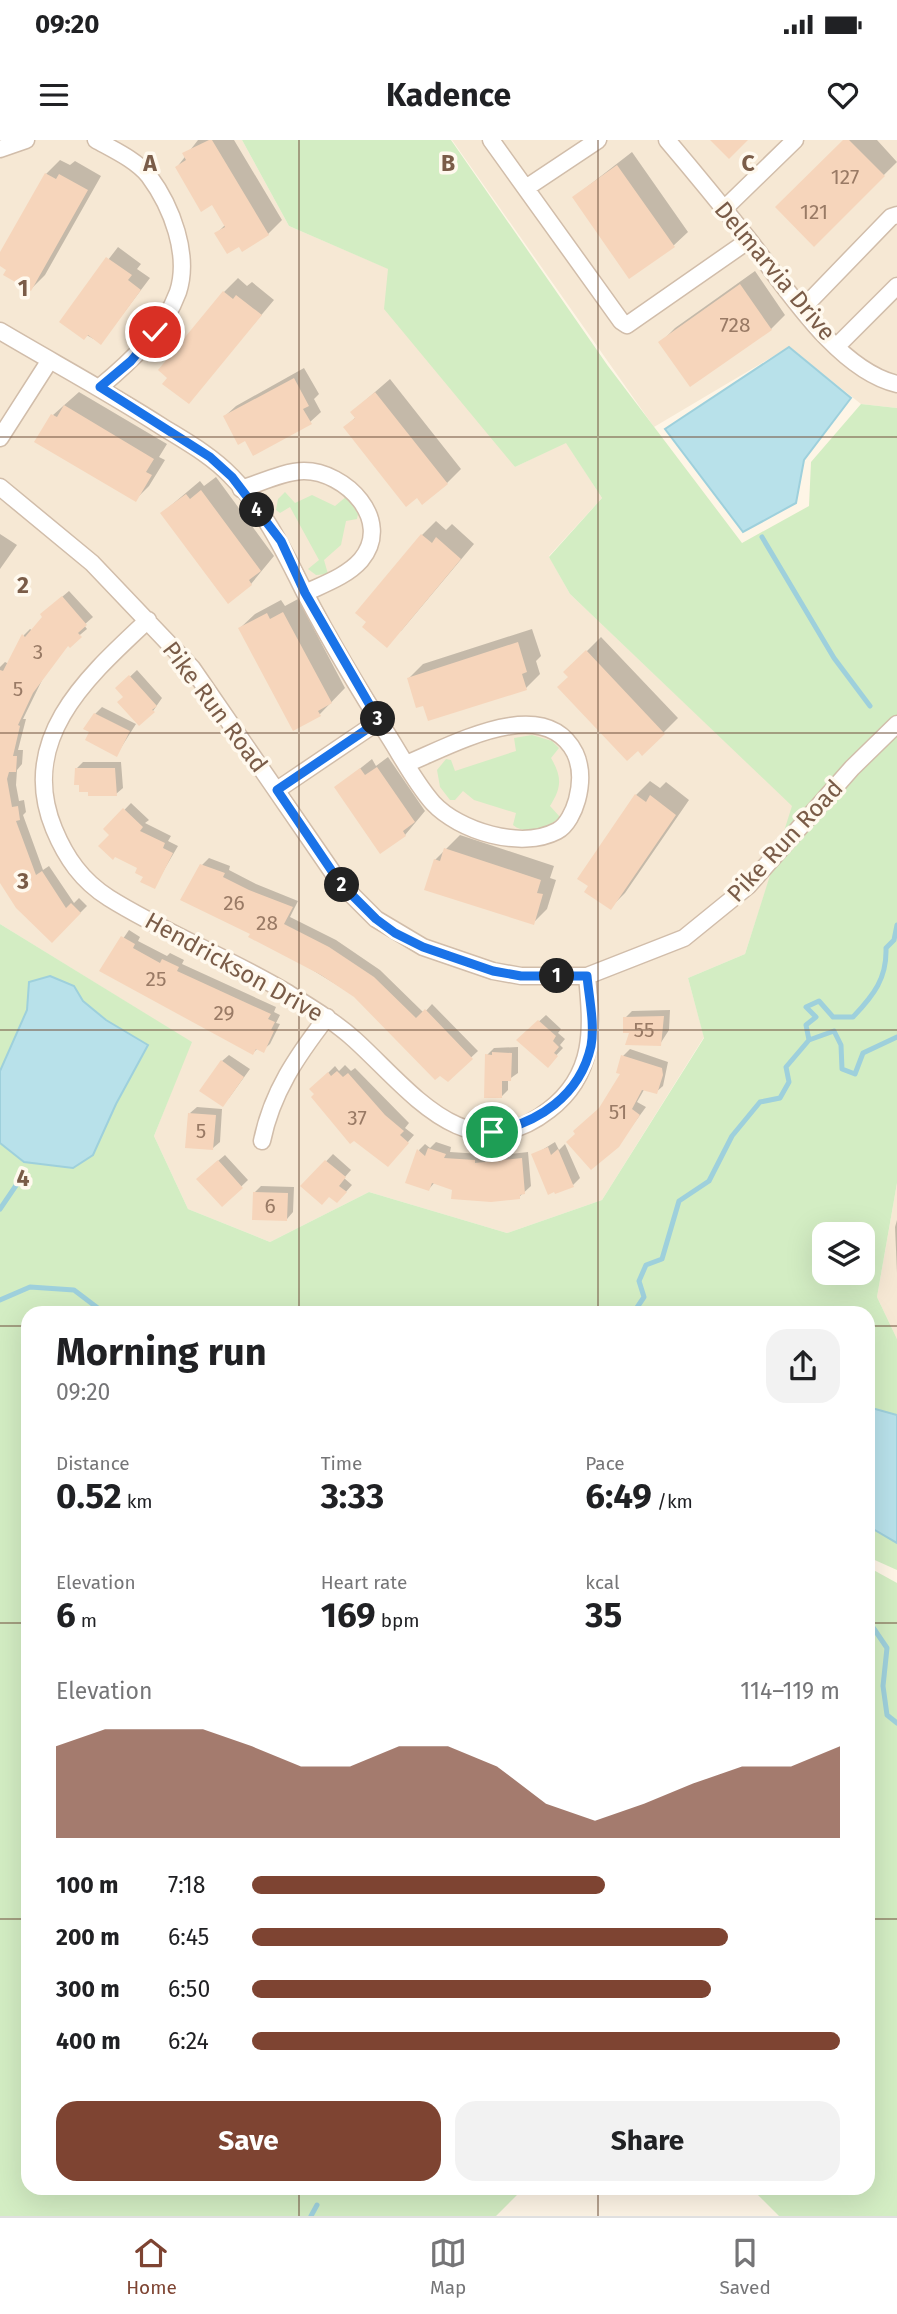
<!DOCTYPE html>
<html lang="en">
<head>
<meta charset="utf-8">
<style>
  :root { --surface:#fff; --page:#f2f2f2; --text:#202124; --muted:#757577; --line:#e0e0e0; --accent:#7e4432 }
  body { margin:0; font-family:"Fira Sans",sans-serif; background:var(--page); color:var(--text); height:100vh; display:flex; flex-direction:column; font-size:26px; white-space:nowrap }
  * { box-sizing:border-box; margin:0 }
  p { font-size:23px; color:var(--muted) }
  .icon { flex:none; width:38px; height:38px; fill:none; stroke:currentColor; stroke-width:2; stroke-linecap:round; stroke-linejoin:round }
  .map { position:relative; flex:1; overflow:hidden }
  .drawer { position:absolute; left:21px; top:1166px; width:854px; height:889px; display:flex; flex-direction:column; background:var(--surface); border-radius:21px; box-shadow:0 7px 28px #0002 }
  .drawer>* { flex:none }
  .buttons { position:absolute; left:812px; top:1082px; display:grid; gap:14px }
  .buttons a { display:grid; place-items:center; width:63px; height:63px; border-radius:14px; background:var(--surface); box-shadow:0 7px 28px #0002; font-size:35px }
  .pin { position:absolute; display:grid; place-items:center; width:60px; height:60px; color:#fff; margin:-30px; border:4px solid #fff; border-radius:50%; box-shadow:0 2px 7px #0007 }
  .km { position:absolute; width:35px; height:35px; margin:-18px; border-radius:50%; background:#222; color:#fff; font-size:19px; line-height:35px; text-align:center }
  .round { display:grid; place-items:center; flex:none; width:74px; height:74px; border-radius:21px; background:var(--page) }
  .headline { display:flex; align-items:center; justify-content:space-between; height:119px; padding:0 35px }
  h1 { font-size:38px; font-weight:700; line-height:52px }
  .stats { display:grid; grid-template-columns:repeat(3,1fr); gap:10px; height:119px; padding:7px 35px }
  .stats div { display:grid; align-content:center }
  .stats b { font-size:35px; font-weight:700 }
  .stats small { font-size:19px; font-weight:400 }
  .stats p { font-size:19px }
  .chart { height:196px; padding:14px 35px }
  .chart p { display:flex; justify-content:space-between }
  .chart svg { width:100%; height:126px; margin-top:7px; fill:var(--accent); opacity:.7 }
  .action { display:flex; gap:14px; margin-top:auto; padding:14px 35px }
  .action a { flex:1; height:80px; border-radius:21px; background:var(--accent); color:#fff; font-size:28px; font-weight:700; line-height:80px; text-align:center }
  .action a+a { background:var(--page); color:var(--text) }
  ul { padding:0 35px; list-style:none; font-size:23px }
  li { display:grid; grid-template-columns:112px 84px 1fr; align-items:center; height:52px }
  li i { height:18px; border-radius:9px; background:var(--accent) }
  .status { display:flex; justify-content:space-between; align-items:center; height:49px; padding:0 35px; background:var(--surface); direction:ltr }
  .status svg { height:19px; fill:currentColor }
  header { display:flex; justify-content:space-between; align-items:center; height:91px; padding:0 35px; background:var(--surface); font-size:32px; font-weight:700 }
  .dock { display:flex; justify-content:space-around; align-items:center; height:98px; border-top:2px solid var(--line); background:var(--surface); font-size:19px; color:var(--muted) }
  .dock a { display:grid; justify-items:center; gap:4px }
  .dock .on { color:var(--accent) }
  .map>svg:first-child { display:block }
  .residential { fill:#f6e8d4 }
  .green { fill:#d3edc3; fill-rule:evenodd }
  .water { fill:#b8e1ea; stroke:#9ed0dc; stroke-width:2 }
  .shadow { fill:#0003 }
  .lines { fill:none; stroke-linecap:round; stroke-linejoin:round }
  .stream { stroke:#9ed0dc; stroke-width:5 }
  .building { fill:#f6d5bb }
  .minor-casing { stroke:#d1bdaa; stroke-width:19 }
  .minor { stroke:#fff; stroke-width:16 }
  .route-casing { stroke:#fff; stroke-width:14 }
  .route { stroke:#1a73e8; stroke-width:9 }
  .grid { fill:none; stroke:#7a5c48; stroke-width:2; stroke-opacity:0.55 }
  .labels { text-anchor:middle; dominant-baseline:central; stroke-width:7; stroke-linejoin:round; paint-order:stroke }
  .number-label { font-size:21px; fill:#997a65 }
  .street-label { font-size:24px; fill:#7a5c48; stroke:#fff9ee }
  .grid-label { font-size:23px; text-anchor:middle; font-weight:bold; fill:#7a5c48; stroke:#fff9ee; stroke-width:7; stroke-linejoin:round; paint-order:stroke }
</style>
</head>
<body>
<div class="status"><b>09:20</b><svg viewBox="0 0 49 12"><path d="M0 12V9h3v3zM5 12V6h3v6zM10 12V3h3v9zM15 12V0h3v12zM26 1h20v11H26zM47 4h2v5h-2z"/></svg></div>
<header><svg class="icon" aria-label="menu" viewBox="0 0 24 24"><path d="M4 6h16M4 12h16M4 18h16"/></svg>Kadence<svg class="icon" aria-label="heart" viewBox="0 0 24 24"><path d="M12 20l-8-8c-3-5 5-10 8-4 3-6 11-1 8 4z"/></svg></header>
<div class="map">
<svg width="897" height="2076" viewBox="0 0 897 2076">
  <rect width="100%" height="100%" fill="#fef5e6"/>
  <path class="residential" d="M0 0H242L289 86 389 129 515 327 566 302 602 358 549 416 570 454 793 666 745 814 688 838 704 897 602 1060 507 1093 369 1052 270 1102 188 1069 154 996 191 902 0 784Z
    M452 0H897V268L861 264 789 207 654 287Z
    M897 1043V1199L877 1157Z"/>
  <path class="green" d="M242 0H451L608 226 742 403 809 366 811 322 861 264 897 268V1043L877 1157 897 1199V1430L868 1417V1172H28V2048H524L496 2076H0V784L192 902 154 996 188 1069 270 1102 369 1052 507 1093 602 1060 704 898 688 838 745 814 792 666 570 454 549 417 602 358 566 303 515 327 384 169 388 129 289 86ZM824 1094H863V1132H824Z
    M285 352 295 363 312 355 335 366 347 356 358 374 357 379 346 381 341 405 324 420 328 434 316 435 308 429 319 420 290 367 280 373 276 370 278 359Z
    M532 595 552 601 559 608 551 618C562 637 562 647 550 666L560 677C548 688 526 696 513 685L516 673 474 660 463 651 455 660H450L440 647 437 630 446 619 451 620 455 631 516 611 514 598Z
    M868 1427 897 1443V2076H779L751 2048H868Z"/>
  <path class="water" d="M789 207 851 258 804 320 796 363 743 392 665 289Z
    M50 836 74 846 83 861 106 880 148 905 116 964 93 1015 73 1028 24 1022 0 1003V931L27 870 29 842Z
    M868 1267 897 1275V1403L868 1386Z"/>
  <path class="shadow" d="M198 0H234L282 80 268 94 240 104 216 94 226 84 213 63 177 27Z
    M845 0H877L897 22 814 104Z
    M632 12 688 92 673 106 574 57Z
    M60 20 70 25 75 21 101 36 45 135 31 149 0 124V115L46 34Z
    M118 107 141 124 137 129 150 138 101 203 61 181Z
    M755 131 785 175 771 189 661 202 675 188Z
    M238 138 247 146 252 142 274 160 188 262 224 152Z
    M304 228 319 254 314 259 321 272 310 282 245 299 225 276 236 266Z
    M390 239 461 329 447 343 345 287 356 277 352 272Z
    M79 252 167 304 159 317 165 320 149 346 135 360 53 275Z
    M216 337 274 416 251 444 162 373 200 341 204 346Z
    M436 381 446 390 452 384 474 404 401 491 422 395Z
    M0 394 17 405 0 429Z
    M69 451 93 477 84 485 87 489 69 504 46 532 23 579H26L18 610H23L22 624 17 630 16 645 19 661 24 660 26 672 23 675 43 730 49 726 74 763 79 758 87 766 52 801 0 742V527L5 522 9 524 24 495 30 489 33 491 49 468Z
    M298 459 345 548 320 574 294 588 240 488 255 474 281 460 285 466Z
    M532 489 541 516 536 521 540 534 526 548 424 564 409 538 423 524Z
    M601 497 678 578 642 614 566 532Z
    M137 530 162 558 153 571 125 556 118 548Z
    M102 567 136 584 117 614 95 574Z
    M388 617 425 671 405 695 380 711 337 647 372 619 376 626Z
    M83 622H121L123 648 116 654 76 629Z
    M650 641 660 648 666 642 689 660 625 753 611 767 636 655Z
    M131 663 149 680 145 683 171 696 168 701 178 706 154 747 106 689Z
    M460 695 554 726 550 738 556 740 547 769 533 783 435 720Z
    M209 718 230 726 229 730 256 744 298 761 290 777 336 800 380 830 424 873 432 864 478 911 447 940 355 856 252 793 202 725Z
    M129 790 140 797 138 801 167 816 170 813 184 820 182 824 276 867 274 872 280 875 276 883 280 884 270 904 263 910 258 908 253 913 101 831Z
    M670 870 669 890 660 904 631 891 625 878 632 871Z
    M546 875 561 889 558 893 565 899 560 905 563 908 547 925 519 900Z
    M518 907V933L508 940V950L501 957 487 915 494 908Z
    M630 909 668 922 663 946 656 952 645 948 637 962 646 967 618 1005 623 916Z
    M229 915 250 929 229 958 222 921Z
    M345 925 351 931 355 928 409 983 405 988 414 995 388 1025 354 998 312 949 335 926 339 931Z
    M197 967 222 969 220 1002 213 1008 190 973Z
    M436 1002 451 1007 450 1012 482 1014 481 1017 528 1012 531 1046 519 1057 454 1048 435 1042 429 1049 419 1010 425 1004 430 1008Z
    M555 1002 559 1010 565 1004 580 1038 573 1045 534 1015Z
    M333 1014 351 1030 344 1038 352 1045 344 1054 330 1055 303 1046Z
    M225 1015 248 1040 222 1065 205 1032Z
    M261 1046 294 1047 293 1072 287 1079 254 1053Z
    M897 1080V1133L895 1087Z"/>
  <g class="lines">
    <path class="stream" d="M762 397 834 518 870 566
      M809 900 806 885 816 877 806 867 819 861 833 877H853C874 855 887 838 886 808L894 800 897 785
      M0 1069 17 1044
      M0 1160 30 1147 74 1150 103 1172
      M634 1172 644 1157 639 1141 646 1125 662 1119 679 1061 709 1041 732 996 760 962 780 958 789 942 786 927 809 900 834 891 841 905 842 929 855 934 863 913 897 897
      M868 1480 887 1508 883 1546 887 1575 897 1583
      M324 2049 325 2048
      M311 2076 317 2065"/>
  </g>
  <path class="building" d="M209 0H212L269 95 242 112 239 107 227 114 214 93 225 87 212 65 201 72 175 27 186 20 182 13Z
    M710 0H748L729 19Z
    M843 0H849L885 36 814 107 775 67Z
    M617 25 675 107 629 139 572 57Z
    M45 33 56 39 59 34 88 50 31 151 3 135 6 130 0 126V112Z
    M106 117 132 135 128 140 141 150 101 205 88 195 84 200 59 182Z
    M740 144 772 190 690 247 658 202Z
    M223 151 233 159 236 155 262 175 189 264 162 244 167 238 158 230Z
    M294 238 309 266 303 269 312 284 253 316 245 301 238 305 223 276Z
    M375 252 448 344 422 365 417 358 406 367 343 287 355 278 350 272Z
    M64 265 154 319 146 332 152 335 136 362 34 302 51 274 57 277Z
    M201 350 261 431 249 440 252 445 228 464 160 373 186 354 190 359Z
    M421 394 432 403 436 397 461 419 387 508 362 487 366 482 355 473Z
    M62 456 87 485 78 493 82 497 70 508 68 506 33 553 18 585 20 586 13 616H17L16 632H9L7 639 12 667 18 666 20 680 16 681 36 735 42 731 66 768 71 763 81 773 52 803 16 768 0 743V530L3 531 22 494 25 497 42 477 40 474Z
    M283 472 332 563 318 571 321 576 293 591 238 488 267 473 270 479Z
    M518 502 527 532 522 534 527 550 428 581 423 566 416 568 407 538Z
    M586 510 665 594 642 616 638 611 627 621 557 547 568 537 563 532Z
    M129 535 157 566 152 570 155 572 139 586 117 562 123 557 115 548Z
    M94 573 130 591 117 617 85 600 89 592 83 589Z
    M377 627 415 682 403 691 406 696 380 714 334 647 360 628 365 635Z
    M75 628H115L117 656H88V652H79V645H74Z
    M635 654 646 662 650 655 676 675 611 770 584 752 588 746 577 739Z
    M123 668 143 687 140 691 165 703 163 708 173 713 155 749 140 742 143 737 135 733 137 728 115 717 113 720 98 706 109 695 103 689Z
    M444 708 541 740 537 753 543 754 534 785 424 750 434 719 440 721Z
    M200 724 225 733 223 737 249 750 293 767 284 784 329 807 374 837 416 878 425 869 473 919 448 942 440 936 435 940 354 857 321 835 248 797 250 794 180 760Z
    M121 796 135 804 133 808 160 823 162 819 179 827 177 831 271 874 268 879 275 882 271 890 274 891 264 913 256 909 253 915 99 831Z
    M664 876 661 906 625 905 629 893H623V877Z
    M538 880 556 896 553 901 559 907 554 913 558 916 548 928 516 900Z
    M492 912 512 913 511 941H502V958H484L485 914 492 915Z
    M621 915 662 928 663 935 657 954 642 950 632 969 640 975 619 1007 591 1030 566 1002 575 994 573 991 599 968 620 934 616 933Z
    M221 920 244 937 223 967 199 951Z
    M337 931 343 937 348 933 385 975 404 991 400 995 409 1003 388 1027 354 1001 350 1004 311 957 314 954 309 949 328 932 331 936Z
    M188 973 216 975 213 1010 185 1008Z
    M548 1007 551 1015 558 1009 574 1047 555 1054 554 1052 548 1055 531 1014Z
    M428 1008 446 1014 444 1018 475 1020V1023L522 1018 525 1054 520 1055V1059L491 1062 451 1059 452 1050 432 1043 429 1051 405 1043 417 1009 425 1016Z
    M218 1020 243 1048 222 1067 196 1039Z
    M325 1020 346 1037 339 1046 347 1052 337 1063 329 1057 322 1065 300 1046Z
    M253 1052 288 1053 287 1081 252 1080Z"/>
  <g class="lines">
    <g class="minor-casing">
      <path id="minor" d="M96 0C114 10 136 20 149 36 172 67 190 115 178 152 164 191 130 222 100 247
        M491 0 621 181 627 185 749 100
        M667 0C695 33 722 66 749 100 785 146 837 230 897 244
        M0 9 26 0
        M526 48 598 0
        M724 69 795 0
        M803 168 891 77 897 75
        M0 191C54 223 108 252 161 286 185 301 211 315 231 336 264 369 284 411 305 453 331 503 361 553 391 600 404 621 417 645 433 663 459 691 521 710 557 691 567 686 574 671 577 660 581 645 582 628 575 613 544 552 451 606 406 624
        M837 206 897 146
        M0 298 50 220
        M0 347 92 423 192 528 340 743 376 779 423 807 493 831 521 836H587L684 798 748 746 852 628 897 584
        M241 349C260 343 285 331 304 331 345 331 394 380 361 420 347 436 324 444 305 453
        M148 480C87 537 17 599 54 689 66 718 82 741 109 758 165 793 229 818 286 852 310 867 334 881 355 900 411 951 468 1033 549 970 596 934 592 888 587 836
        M277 650 379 581
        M262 1001C272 952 297 916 327 877"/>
    </g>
    <use href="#minor" class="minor"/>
  </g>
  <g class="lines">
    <g class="route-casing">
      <path id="route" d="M155 192 131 221 100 247 210 317 232 337 281 401 305 453 379 581 277 650 340 743 376 779 395 793 423 807 493 831 521 836H587C589 858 595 884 591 906 580 956 538 983 492 992"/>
    </g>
    <use href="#route" class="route"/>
  </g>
  <path class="grid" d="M299 0V1172M598 0V1172M0 297H897M0 593H897M0 890H897M0 1186H28M868 1186H897M0 1483H28M868 1483H897M0 1779H28M868 1779H897M299 2048V2076M598 2048V2076"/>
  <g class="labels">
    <g class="number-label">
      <text x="845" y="37">127</text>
      <text x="814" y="72">121</text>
      <text x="735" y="185">728</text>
      <text x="38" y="512">3</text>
      <text x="18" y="549">5</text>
      <text x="234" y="763">26</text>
      <text x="267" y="783">28</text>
      <text x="156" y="839">25</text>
      <text x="224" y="873">29</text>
      <text x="644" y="890">55</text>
      <text x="618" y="972">51</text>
      <text x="357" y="978">37</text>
      <text x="201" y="991">5</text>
      <text x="270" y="1066">6</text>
    </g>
    <g class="street-label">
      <text transform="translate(775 131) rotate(50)">Delmarvia Drive</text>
      <text transform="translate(215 567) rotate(53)">Pike Run Road</text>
      <text transform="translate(785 701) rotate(-47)">Pike Run Road</text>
      <text transform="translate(234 827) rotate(29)">Hendrickson Drive</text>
    </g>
  </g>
  <g class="grid-label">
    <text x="150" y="31">A</text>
    <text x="448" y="31">B</text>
    <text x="748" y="31">C</text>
    <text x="23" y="156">1</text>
    <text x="23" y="453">2</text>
    <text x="23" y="749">3</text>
    <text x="23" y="1046">4</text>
  </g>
</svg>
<div class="buttons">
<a><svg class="icon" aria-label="layers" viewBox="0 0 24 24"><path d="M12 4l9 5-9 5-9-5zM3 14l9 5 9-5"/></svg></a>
</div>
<div class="pin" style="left:492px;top:992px;background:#1e9e55"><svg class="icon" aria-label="arrive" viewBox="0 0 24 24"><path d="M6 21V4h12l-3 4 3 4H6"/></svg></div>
<div class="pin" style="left:155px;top:192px;background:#d93025"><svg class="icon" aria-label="check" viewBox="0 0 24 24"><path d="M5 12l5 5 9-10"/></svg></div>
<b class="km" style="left:557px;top:836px">1</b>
<b class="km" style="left:342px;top:745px">2</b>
<b class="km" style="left:378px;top:579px">3</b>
<b class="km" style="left:257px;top:370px">4</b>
<section class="drawer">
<div class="headline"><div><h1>Morning run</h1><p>09:20</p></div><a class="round"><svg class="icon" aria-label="share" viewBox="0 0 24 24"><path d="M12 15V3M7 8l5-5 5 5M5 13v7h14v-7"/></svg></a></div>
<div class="stats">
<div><p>Distance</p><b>0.52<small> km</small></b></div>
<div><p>Time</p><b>3:33</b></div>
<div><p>Pace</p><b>6:49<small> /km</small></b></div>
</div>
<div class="stats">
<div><p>Elevation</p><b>6<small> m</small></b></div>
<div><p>Heart rate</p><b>169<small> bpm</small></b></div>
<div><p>kcal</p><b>35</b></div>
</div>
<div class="chart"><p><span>Elevation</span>114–119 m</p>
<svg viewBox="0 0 160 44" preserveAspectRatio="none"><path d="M0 44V12L10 6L20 6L30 6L40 12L50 19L60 19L70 12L80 12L90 19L100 32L110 38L120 32L130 25L140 19L150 19L160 12V44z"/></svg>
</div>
<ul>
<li><b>100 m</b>7:18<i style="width:60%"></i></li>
<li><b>200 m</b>6:45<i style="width:81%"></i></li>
<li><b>300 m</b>6:50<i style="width:78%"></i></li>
<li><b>400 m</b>6:24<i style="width:100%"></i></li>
</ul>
<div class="action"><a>Save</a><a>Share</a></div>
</section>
</div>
<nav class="dock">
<a class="on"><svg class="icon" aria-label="home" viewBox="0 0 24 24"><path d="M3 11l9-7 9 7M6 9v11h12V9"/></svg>Home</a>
<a><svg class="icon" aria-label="map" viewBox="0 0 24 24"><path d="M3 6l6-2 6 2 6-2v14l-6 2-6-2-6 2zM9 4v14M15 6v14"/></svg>Map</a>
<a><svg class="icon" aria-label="saved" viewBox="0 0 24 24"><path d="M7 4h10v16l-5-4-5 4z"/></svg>Saved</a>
</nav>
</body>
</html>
